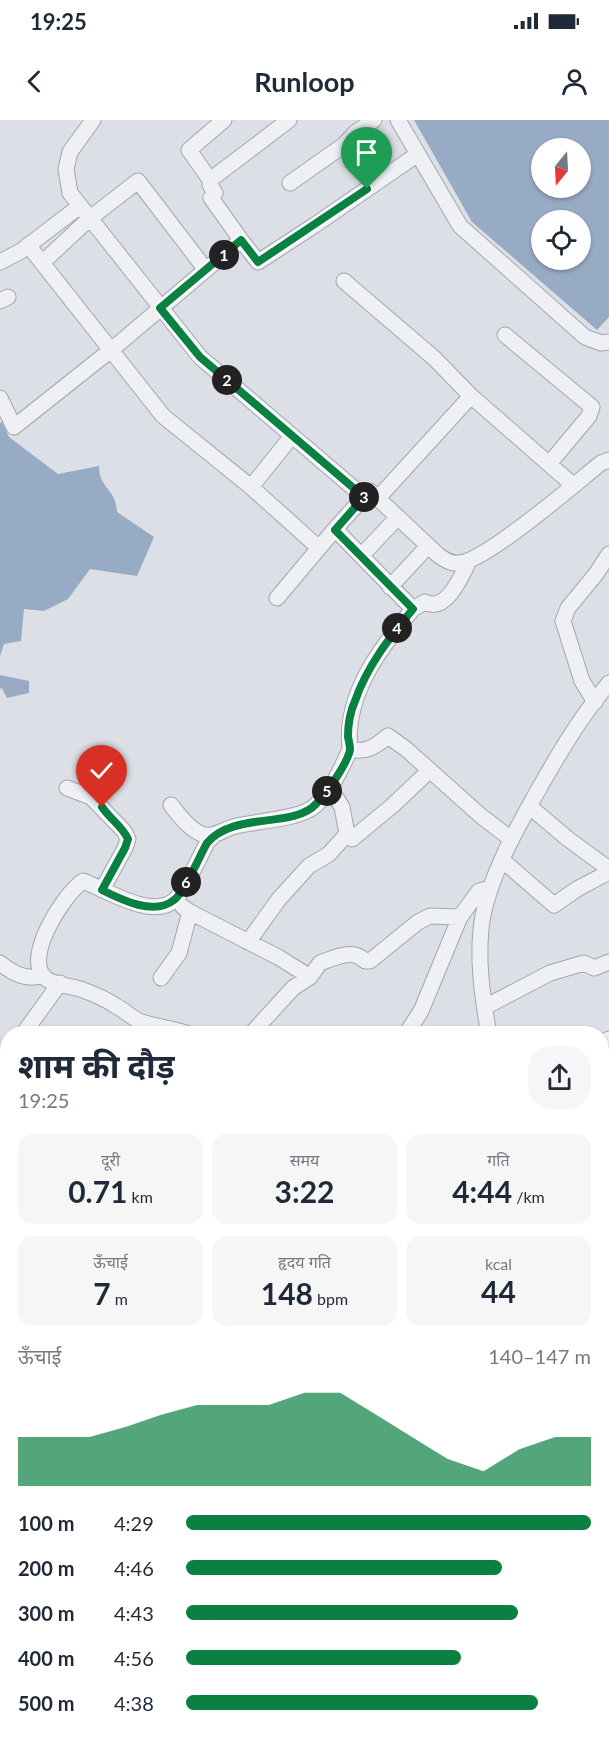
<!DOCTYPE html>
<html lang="hi">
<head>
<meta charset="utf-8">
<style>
  :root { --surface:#fff; --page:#f6f6f7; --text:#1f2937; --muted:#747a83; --accent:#0b8043 }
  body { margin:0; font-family:Lato,"Noto Sans Devanagari",sans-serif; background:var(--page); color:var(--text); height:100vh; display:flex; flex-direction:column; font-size:22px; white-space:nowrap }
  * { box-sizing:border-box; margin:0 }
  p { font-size:20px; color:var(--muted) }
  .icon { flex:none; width:33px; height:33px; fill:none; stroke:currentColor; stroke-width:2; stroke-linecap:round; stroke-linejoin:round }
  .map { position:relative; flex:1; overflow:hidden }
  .panel { position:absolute; left:0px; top:906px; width:609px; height:711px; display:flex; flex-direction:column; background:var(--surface); border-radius:24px 24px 0 0; box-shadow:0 2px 4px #0004 }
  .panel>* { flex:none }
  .needle { width:39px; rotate:198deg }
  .tools { position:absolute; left:531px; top:18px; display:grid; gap:12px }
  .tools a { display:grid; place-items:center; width:60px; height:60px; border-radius:50%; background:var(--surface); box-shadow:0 2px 4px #0004; font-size:30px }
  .pin { position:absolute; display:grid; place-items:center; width:51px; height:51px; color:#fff; margin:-62px -26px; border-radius:50% 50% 50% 0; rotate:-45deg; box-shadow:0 0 6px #0007 }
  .pin .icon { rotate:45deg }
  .km { position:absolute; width:30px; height:30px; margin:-15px; border-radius:50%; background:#222; color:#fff; font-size:16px; line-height:30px; text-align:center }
  .round { display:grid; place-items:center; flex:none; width:63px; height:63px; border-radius:24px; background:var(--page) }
  .head { display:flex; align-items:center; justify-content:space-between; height:102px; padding:0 18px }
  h1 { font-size:33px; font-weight:700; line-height:45px }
  .figures { display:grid; grid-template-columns:repeat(3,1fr); gap:9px; height:102px; padding:6px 18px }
  .figures div { display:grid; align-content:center; border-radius:15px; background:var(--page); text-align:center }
  .figures b { font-size:30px; font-weight:700 }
  .figures small { font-size:16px; font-weight:400 }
  .figures p { font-size:16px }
  .chart { height:168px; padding:12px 18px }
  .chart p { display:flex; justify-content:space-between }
  .chart svg { width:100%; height:108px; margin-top:6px; fill:var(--accent); opacity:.7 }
  ul { padding:0 18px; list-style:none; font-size:20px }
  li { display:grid; grid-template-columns:96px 72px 1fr; align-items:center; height:45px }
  li i { height:15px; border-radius:8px; background:var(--accent) }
  .status { display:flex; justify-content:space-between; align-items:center; height:42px; padding:0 30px; background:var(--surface); direction:ltr }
  .status svg { height:16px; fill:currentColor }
  header { display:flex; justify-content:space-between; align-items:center; height:78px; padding:0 18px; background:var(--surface); font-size:27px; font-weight:700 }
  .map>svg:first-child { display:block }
  .water { fill:#98abc5; fill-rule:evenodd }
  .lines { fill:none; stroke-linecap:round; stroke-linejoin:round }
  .minor-casing { stroke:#a2a6af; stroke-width:17 }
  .major-casing { stroke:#9ca3b1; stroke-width:20 }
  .minor { stroke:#eff0f4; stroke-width:15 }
  .major { stroke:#fff; stroke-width:18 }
  .route-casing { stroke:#fff; stroke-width:12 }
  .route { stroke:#0b8043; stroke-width:8 }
</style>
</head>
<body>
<div class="status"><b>19:25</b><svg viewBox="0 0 49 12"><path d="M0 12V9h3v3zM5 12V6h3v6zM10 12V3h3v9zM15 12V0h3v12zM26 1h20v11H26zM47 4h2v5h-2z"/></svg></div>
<header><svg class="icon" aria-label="back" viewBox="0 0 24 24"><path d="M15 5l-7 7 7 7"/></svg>Runloop<svg class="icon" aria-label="person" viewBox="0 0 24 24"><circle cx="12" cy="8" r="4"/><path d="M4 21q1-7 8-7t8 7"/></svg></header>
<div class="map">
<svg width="609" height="1617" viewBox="0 0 609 1617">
  <rect width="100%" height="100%" fill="#dcdfe6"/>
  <path class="water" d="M414 0H609V197L597 210 472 102ZM542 28H580V68H542ZM542 100H580V140H542Z
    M2 302 9 317 58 354 99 346C99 369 116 368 117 392L154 417 137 456 90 449 68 479 44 491 24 489 21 521 4 524 0 536V303Z
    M0 555 29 561V573L7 578 2 568 0 569Z"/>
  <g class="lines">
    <g class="minor-casing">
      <path id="minor" d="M93 0 70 32 66 49 70 73 200 237 364 377 335 409 413 489C380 528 344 575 350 629
        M224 0 189 30 210 60V65L215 73 211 78 241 120
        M398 0 460 106 585 217 601 223 609 222
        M210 60 289 0
        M290 63 344 25 355 13 374 0
        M28 125 163 296 251 367 319 428
        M0 142 21 131 80 86
        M42 143 89 99 138 61 206 150
        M344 161 434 238 471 276 378 378
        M0 181 8 177
        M505 215 592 287 589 296 549 344
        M471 276 573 365
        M0 278 14 307 116 226 241 120 258 142 315 105 418 34
        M251 367 292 316
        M370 371 438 435C445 440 451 444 459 443 485 442 576 363 601 343L609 340
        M361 436 398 397
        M390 467 428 426
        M277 478 335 409
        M413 489 425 482C446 494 462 455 469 441
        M595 582 582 561 563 501 568 488 596 454 609 434
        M329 667 342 687 347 714
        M67 668 91 677 124 711 128 719 125 728 102 770
        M171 685C179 695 191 712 205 715 216 717 226 708 236 706 257 701 302 699 316 685 331 671 342 648 350 629 366 633 375 627 388 616L406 629 481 696 511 719
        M529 686 568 719 609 749
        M502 740 554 785 577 769 609 752
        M190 792 278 837 310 857
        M248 822 279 779 309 746 329 734 347 714 352 719 392 686 429 651
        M0 843C12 853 28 861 43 855
        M161 858 179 833 190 792 183 787
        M485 887 550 853 584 843 594 848 609 842
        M23 914 60 863
        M189 914C173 908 155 907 139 901 131 897 124 890 116 886 106 879 94 874 83 870 71 865 53 866 44 857 24 836 64 774 83 761 107 770 152 800 175 780 183 773 201 734 207 723L214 715
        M251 914 293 868 310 857 320 843C334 838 353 828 365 841H370L418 802 430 796 460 797 479 771 491 768
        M406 914 421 891 460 797
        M489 914C482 876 476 833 483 795 492 752 515 712 536 674 558 635 580 597 609 563
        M602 922 609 919
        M602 950 609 965
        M0 953 8 957
        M0 1016 8 1012
        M602 1031 609 1024
        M602 1132 609 1135
        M0 1153 8 1156
        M602 1223 609 1226
        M602 1339 609 1326
        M602 1376 609 1383
        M0 1380 8 1391
        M0 1430 8 1425
        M602 1436 609 1428
        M0 1572 8 1566
        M292 1610 297 1617
        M582 1610 589 1617
        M109 1617 114 1610
        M250 1617 255 1610
        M378 1617 384 1610
        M502 1617 507 1610"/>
    </g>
    <g class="major-casing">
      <path id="major" d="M0 1075 8 1077
        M602 1458 609 1464"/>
    </g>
    <use href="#minor" class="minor"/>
    <use href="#major" class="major"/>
  </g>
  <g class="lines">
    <g class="route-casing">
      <path id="route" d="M102 687C110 699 122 706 128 719L125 728 102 770C122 780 154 796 174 780 184 773 200 735 207 723 234 691 293 709 316 684 326 674 347 644 350 630 350 626 349 621 348 617 348 604 350 592 355 581 367 546 390 517 413 489L335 410 364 377 200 237 160 188 241 120 258 142 367 69"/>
    </g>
    <use href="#route" class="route"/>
  </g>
</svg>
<div class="tools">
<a><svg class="needle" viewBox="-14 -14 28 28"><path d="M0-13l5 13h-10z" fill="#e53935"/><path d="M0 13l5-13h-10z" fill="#747a83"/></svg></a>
<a><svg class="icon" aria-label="locate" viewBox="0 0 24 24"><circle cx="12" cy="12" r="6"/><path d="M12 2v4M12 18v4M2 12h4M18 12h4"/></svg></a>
</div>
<div class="pin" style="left:367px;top:69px;background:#1e9e55"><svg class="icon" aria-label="arrive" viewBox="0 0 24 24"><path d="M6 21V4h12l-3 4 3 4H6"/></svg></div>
<div class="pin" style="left:102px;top:687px;background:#d93025"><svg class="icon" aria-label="check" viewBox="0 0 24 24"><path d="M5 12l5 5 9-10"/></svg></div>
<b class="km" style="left:224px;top:135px">1</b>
<b class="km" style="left:227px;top:260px">2</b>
<b class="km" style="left:364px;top:377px">3</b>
<b class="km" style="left:397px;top:508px">4</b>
<b class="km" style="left:327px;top:671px">5</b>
<b class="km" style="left:186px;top:762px">6</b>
<section class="panel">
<div class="head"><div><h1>शाम की दौड़</h1><p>19:25</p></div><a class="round"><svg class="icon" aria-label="share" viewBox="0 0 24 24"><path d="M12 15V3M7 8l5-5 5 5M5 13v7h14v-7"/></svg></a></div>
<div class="figures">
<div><p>दूरी</p><b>0.71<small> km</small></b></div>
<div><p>समय</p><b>3:22</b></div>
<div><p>गति</p><b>4:44<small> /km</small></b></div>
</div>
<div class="figures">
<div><p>ऊँचाई</p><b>7<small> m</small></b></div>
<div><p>हृदय गति</p><b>148<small> bpm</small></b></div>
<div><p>kcal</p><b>44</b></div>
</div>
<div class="chart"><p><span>ऊँचाई</span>140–147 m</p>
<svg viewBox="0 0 160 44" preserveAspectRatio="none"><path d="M0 44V24L10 24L20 24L30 20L40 15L50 11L60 11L70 11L80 6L90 6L100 15L110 24L120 33L130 38L140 29L150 24L160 24V44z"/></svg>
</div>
<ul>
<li><b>100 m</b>4:29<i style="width:100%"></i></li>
<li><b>200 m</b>4:46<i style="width:78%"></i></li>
<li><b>300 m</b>4:43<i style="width:82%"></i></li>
<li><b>400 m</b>4:56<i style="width:68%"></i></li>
<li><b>500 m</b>4:38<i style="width:87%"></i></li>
</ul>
</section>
</div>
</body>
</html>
